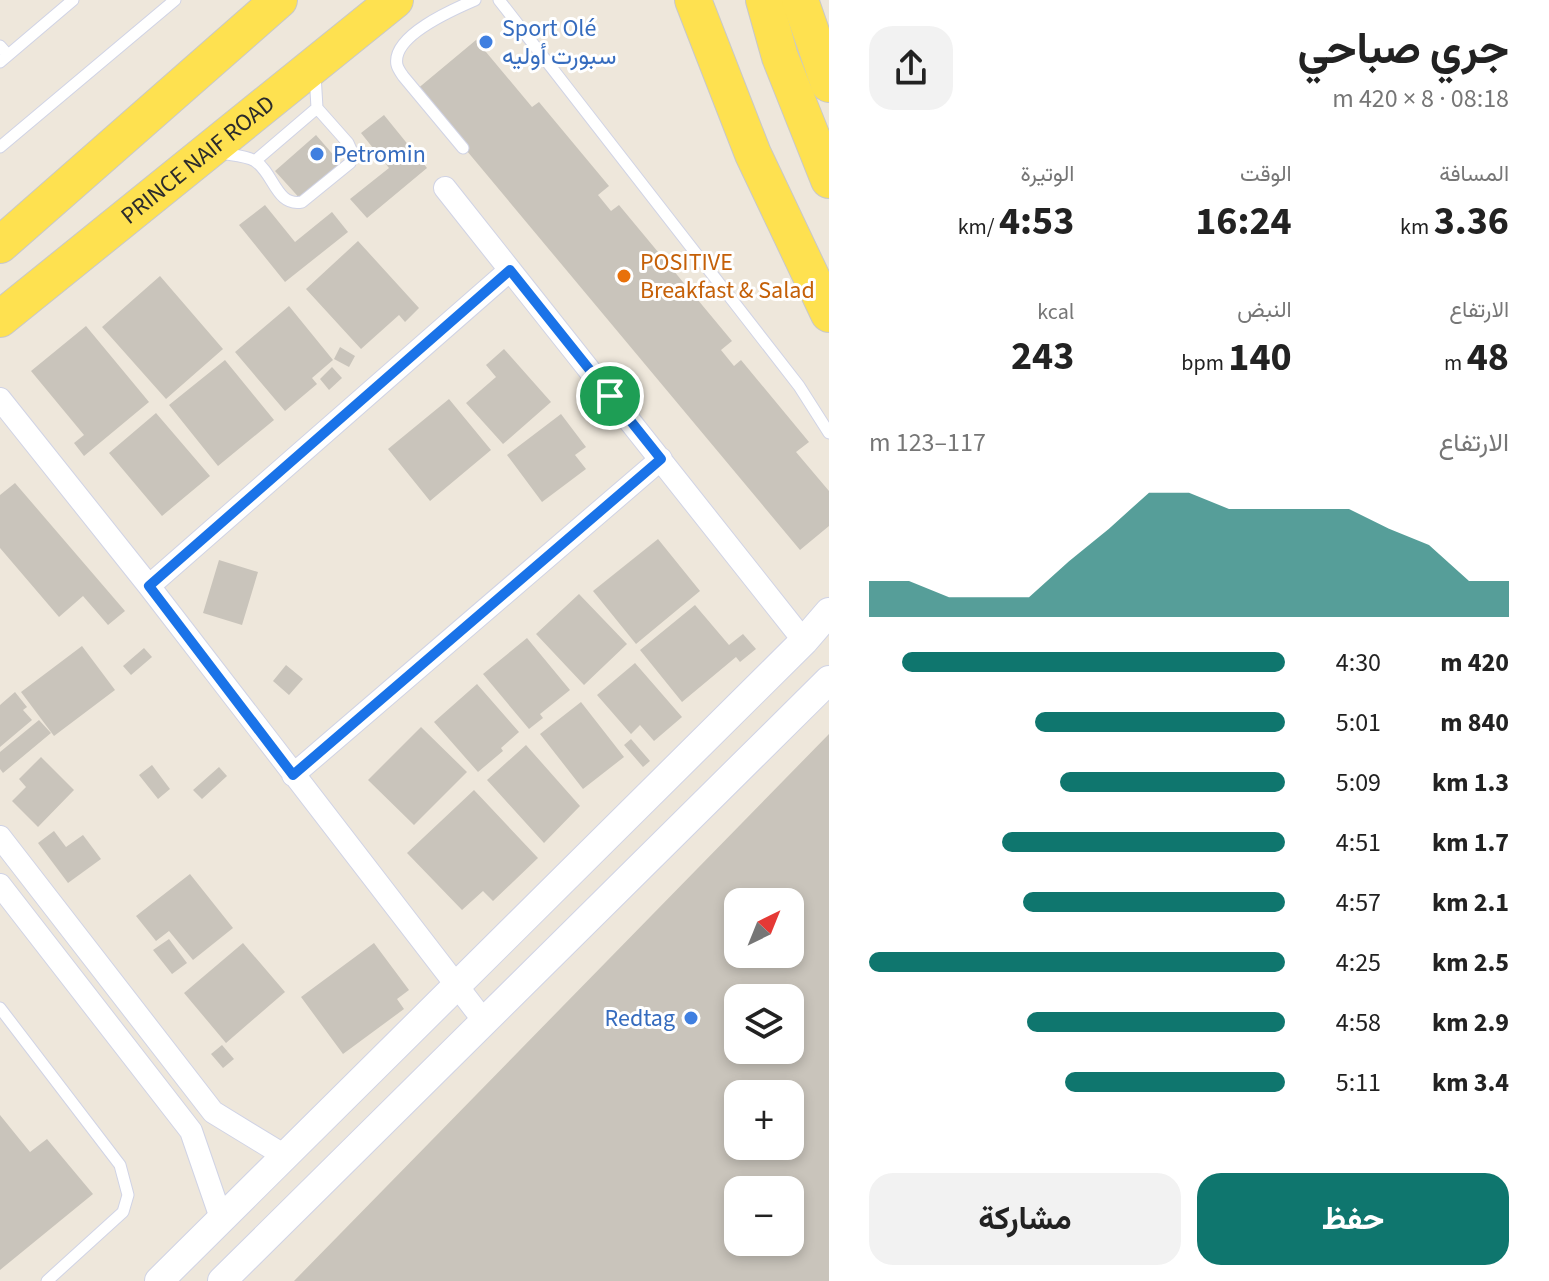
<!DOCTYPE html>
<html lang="ar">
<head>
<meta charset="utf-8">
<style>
  :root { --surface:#fff; --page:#f2f2f2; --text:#222; --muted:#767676; --accent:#0f766e }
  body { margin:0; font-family:"Source Sans 3",Vazirmatn,sans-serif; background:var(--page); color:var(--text); direction:rtl; height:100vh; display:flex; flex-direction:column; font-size:30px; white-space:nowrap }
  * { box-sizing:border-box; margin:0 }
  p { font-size:26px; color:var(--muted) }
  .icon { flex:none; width:44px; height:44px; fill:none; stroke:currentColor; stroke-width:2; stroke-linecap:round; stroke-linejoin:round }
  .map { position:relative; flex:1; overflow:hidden; direction:ltr }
  .details { display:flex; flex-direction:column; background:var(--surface); width:720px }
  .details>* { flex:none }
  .needle { width:52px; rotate:43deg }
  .buttons { position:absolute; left:724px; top:888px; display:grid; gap:16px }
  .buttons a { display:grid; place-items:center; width:80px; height:80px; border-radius:16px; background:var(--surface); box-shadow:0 4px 12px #0003; font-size:40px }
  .pin { position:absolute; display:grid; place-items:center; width:68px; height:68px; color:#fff; margin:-34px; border:4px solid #fff; border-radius:50%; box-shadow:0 2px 8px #0007 }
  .round { display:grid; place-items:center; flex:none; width:84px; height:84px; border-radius:24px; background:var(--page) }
  .overview { display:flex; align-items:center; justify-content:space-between; height:136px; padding:0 40px }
  h1 { font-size:44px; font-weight:700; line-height:60px }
  .metrics { display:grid; grid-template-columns:repeat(3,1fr); gap:12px; height:136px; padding:8px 40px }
  .metrics div { display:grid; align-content:center }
  .metrics b { font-size:40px; font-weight:700 }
  .metrics small { font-size:22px; font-weight:400 }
  .metrics p { font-size:22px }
  .chart { height:224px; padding:16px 40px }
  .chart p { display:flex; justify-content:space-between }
  .chart svg { width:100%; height:144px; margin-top:8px; fill:var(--accent); opacity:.7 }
  .primary-button { display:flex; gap:16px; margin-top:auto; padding:16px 40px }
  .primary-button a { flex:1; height:92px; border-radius:24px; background:var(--accent); color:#fff; font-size:32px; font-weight:700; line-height:92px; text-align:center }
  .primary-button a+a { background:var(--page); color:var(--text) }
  ul { padding:0 40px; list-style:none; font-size:26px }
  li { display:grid; grid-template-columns:128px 96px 1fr; align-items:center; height:60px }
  li i { height:20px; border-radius:10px; background:var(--accent) }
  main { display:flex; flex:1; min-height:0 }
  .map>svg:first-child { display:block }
  .building { fill:#c9c4bb; fill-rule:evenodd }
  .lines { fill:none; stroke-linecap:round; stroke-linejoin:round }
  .service-casing { stroke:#d0d3e5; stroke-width:13 }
  .minor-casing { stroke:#d0d3e5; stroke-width:24 }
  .tertiary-casing { stroke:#d0d3e5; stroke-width:30 }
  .primary-casing { stroke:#c8c8c8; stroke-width:38 }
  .service { stroke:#fff; stroke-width:11 }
  .minor { stroke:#fff; stroke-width:22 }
  .tertiary { stroke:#fff; stroke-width:28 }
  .primary { stroke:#fee150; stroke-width:36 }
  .route-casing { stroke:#fff; stroke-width:16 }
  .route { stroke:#1a73e8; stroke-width:10 }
  .shop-dot { fill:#3f7fe0; stroke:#fff; stroke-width:3 }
  .food-dot { fill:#e8710a; stroke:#fff; stroke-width:3 }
  .labels { text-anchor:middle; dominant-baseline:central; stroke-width:6; stroke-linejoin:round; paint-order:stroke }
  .shop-label { font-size:24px; fill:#366cbe; stroke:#fff; text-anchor:start }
  .street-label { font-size:24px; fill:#2b2b2b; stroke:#fff }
  .food-label { font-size:24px; fill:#c56008; stroke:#fff; text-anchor:start }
</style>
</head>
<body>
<main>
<section class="details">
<div class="overview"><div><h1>جري صباحي</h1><p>08:18 · 8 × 420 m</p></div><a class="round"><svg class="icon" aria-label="share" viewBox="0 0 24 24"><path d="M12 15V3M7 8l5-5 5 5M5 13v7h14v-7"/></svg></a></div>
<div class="metrics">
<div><p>المسافة</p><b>3.36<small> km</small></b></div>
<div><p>الوقت</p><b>16:24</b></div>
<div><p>الوتيرة</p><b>4:53<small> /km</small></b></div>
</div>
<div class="metrics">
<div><p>الارتفاع</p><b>48<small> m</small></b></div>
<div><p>النبض</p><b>140<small> bpm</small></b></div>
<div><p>kcal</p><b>243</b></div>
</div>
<div class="chart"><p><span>الارتفاع</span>117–123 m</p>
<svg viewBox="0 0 160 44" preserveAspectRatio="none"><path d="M0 44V33L10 33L20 38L30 38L40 38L50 27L60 17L70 6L80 6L90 11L100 11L110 11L120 11L130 17L140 22L150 33L160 33V44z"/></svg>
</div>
<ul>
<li><b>420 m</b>4:30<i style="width:92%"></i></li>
<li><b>840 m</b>5:01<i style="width:60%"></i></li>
<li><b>1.3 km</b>5:09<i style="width:54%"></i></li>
<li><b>1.7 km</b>4:51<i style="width:68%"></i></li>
<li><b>2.1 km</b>4:57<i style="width:63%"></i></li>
<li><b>2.5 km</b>4:25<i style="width:100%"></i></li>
<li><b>2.9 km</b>4:58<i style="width:62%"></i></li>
<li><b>3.4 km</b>5:11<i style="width:53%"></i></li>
</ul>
<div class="primary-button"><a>حفظ</a><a>مشاركة</a></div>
</section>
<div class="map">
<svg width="829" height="1281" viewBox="0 0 829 1281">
  <rect width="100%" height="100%" fill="#eee7db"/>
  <path class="building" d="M476 40 532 107 539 102 609 186 598 195 611 211 619 205 732 341 721 350 734 366 741 360 809 442 796 452 829 491V526L800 550 416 90Z
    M384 115 427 168 367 218 350 199 389 168 361 133Z
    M316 135 343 166 303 202 275 171Z
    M265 205 295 242 332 212 348 232 285 282 239 225Z
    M358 241 419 308 405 322 399 315 361 349 306 289Z
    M160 276 223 349 166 399 102 327Z
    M289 306 333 360 312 378 317 384 285 411 235 352Z
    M86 326 149 402 84 456 74 443 84 435 31 371Z
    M340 347 355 356 349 367 334 359Z
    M504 349 551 402 503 444 466 403 496 377 486 365Z
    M225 360 274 420 218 466 169 405Z
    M332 367 342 378 329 390 320 379Z
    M449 399 491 450 430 501 388 449Z
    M156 413 210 476 162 516 109 453Z
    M561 414 586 447 575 455 586 469 542 502 507 455Z
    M15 483 125 611 108 625 83 596 59 617 0 548V495Z
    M658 539 700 591 636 644 593 591Z
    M219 560 258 572 242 625 203 613Z
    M579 594 627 644 584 685 536 634Z
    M695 605 729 645 743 634 756 649 740 662 736 657 682 702 640 650Z
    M527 638 570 690 540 714 543 718 529 729 483 674Z
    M82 646 115 690 54 736 21 692Z
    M144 648 152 657 131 675 123 666Z
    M635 663 682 717 654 741 640 725 631 734 597 695Z
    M286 665 303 679 289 695 273 681Z
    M477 684 519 732 501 748 503 751 478 772 434 722Z
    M15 692 27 707 23 710 32 720 0 747V705Z
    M581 702 624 757 583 789 540 734Z
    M39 720 51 733 3 773 0 769V752Z
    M421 727 467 772 414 825 368 780Z
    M829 734V1281H294ZM738 902H790V954H738ZM738 998H790V1050H738ZM738 1094H790V1146H738ZM738 1190H790V1242H738Z
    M631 739 650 761 643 767 624 745Z
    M526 745 580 806 544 843 487 780Z
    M41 757 74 790 38 827 12 801 26 787 19 779Z
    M152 765 170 789 158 799 139 775Z
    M219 767 227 776 202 799 193 790Z
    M474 790 538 858 493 901 483 891 462 910 407 853Z
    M54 831 66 847 83 835 101 859 68 883 38 843Z
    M190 874 233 928 193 960 169 931 156 941 136 916Z
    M169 939 187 963 172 974 153 950Z
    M243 943 285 992 226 1043 184 993Z
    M374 943 409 990 397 999 404 1009 343 1054 301 997Z
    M222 1045 234 1059 223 1068 211 1054Z
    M0 1115 30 1152 47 1139 93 1194 0 1270Z"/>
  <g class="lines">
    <g class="service-casing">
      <path id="service" d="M499 0 799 386 829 433
        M0 46 8 55
        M0 62 73 0
        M0 147 175 0
        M463 148 403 76C401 73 398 69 397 65 391 36 454 9 475 0
        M216 152C227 155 246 155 255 161 274 173 276 207 302 202L350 163 353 154 348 143 317 108 315 74
        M255 161 317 108
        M0 1008 120 1165 128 1195 123 1212 47 1281"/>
    </g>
    <g class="minor-casing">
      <path id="minor" d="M445 188 510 270
        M0 399 149 586 484 1021
        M149 586 510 270 804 641
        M293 775 661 459
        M0 837 213 1112 285 1156
        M0 885 191 1131 221 1218"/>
    </g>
    <g class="tertiary-casing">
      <path id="tertiary" d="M159 1281 804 641 829 612
        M222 1281 829 680"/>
    </g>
    <g class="primary-casing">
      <g id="primary">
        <path d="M693 0 753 154 829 314"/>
        <path d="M764 0 780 57 829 180"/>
        <path d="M800 0 829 84"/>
        <path d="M0 245 279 0"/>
        <path id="s1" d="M0 319 395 0"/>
      </g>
    </g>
    <use href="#service" class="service"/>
    <use href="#minor" class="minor"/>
    <use href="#tertiary" class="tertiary"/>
    <use href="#primary" class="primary"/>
  </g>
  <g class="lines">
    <g class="route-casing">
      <path id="route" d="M510 270 661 459 293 775 149 586Z"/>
    </g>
    <use href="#route" class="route"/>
  </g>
  <g class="shop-dot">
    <circle cx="486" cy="42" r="8"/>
    <circle cx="317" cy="154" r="8"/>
    <circle cx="691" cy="1018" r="8"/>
  </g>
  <circle class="food-dot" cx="624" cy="276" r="8"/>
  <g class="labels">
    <g class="shop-label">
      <text x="502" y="28">Sport Olé<tspan x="502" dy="28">سبورت أوليه</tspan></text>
      <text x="333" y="154">Petromin</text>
      <text x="675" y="1018" text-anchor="end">Redtag</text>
    </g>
    <g class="street-label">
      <text stroke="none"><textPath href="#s1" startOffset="254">PRINCE NAIF ROAD</textPath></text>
    </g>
    <g class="food-label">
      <text x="640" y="262">POSITIVE<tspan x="640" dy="28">Breakfast &amp; Salad</tspan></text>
    </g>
  </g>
</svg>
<div class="buttons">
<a><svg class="needle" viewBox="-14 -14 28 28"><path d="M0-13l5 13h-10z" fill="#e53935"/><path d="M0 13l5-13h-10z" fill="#767676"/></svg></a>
<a><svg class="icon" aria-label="layers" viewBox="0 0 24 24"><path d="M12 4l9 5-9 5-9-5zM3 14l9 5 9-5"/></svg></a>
<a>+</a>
<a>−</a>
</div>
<div class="pin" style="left:610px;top:396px;background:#1e9e55"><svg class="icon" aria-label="arrive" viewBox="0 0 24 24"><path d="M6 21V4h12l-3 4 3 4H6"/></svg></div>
</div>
</main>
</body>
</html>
